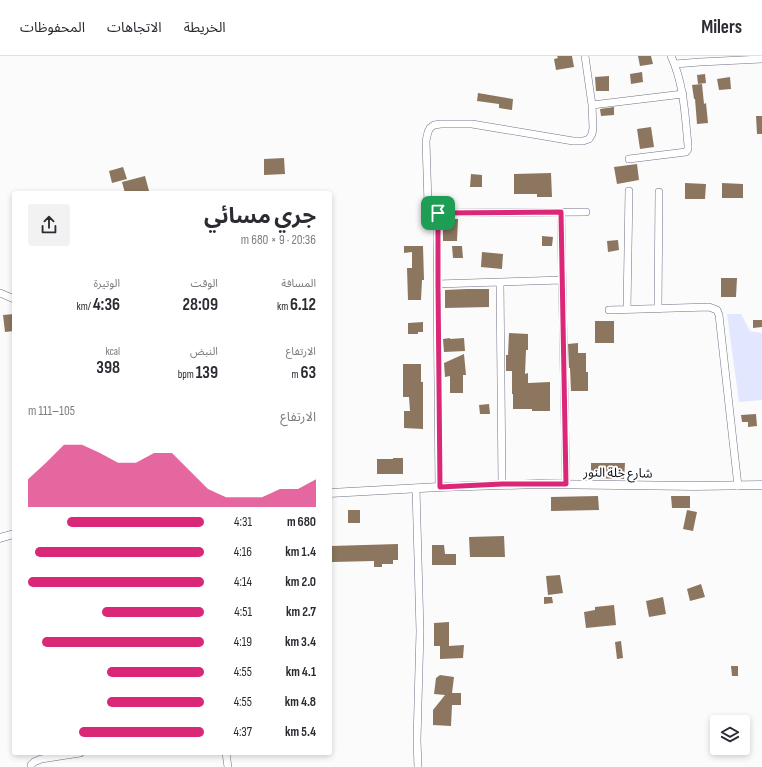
<!DOCTYPE html>
<html lang="ar">
<head>
<meta charset="utf-8">
<style>
  :root { --surface:#fff; --page:#f2f2f3; --text:#2b2b33; --muted:#7c7c81; --line:#e1e1e2; --accent:#db2777 }
  body { margin:0; font-family:"Sofia Sans Condensed","Noto Sans Arabic",sans-serif; background:var(--page); color:var(--text); direction:rtl; height:100vh; display:flex; flex-direction:column; font-size:15px; white-space:nowrap }
  * { box-sizing:border-box; margin:0 }
  p { font-size:13px; color:var(--muted) }
  .icon { flex:none; width:22px; height:22px; fill:none; stroke:currentColor; stroke-width:2; stroke-linecap:round; stroke-linejoin:round }
  .map { position:relative; flex:1; overflow:hidden; direction:ltr }
  .side { position:absolute; left:12px; top:135px; width:320px; height:564px; display:flex; flex-direction:column; background:var(--surface); border-radius:4px; box-shadow:0 2px 6px #0003; direction:rtl }
  .side>* { flex:none }
  .controls { position:absolute; left:710px; top:659px; display:grid; gap:8px }
  .controls a { display:grid; place-items:center; width:40px; height:40px; border-radius:4px; background:var(--surface); box-shadow:0 2px 6px #0003; font-size:20px }
  .pin { position:absolute; display:grid; place-items:center; width:34px; height:34px; color:#fff; margin:-17px; border-radius:8px; box-shadow:0 2px 6px #0006 }
  .round { display:grid; place-items:center; flex:none; width:42px; height:42px; border-radius:4px; background:var(--page) }
  .head { display:flex; align-items:center; justify-content:space-between; height:68px; padding:0 16px }
  h1 { font-size:22px; font-weight:700; line-height:30px }
  .metrics { display:grid; grid-template-columns:repeat(3,1fr); gap:6px; height:68px; padding:4px 16px }
  .metrics div { display:grid; align-content:center }
  .metrics b { font-size:17px; font-weight:700 }
  .metrics small { font-size:11px; font-weight:400 }
  .metrics p { font-size:11px }
  .chart { height:112px; padding:8px 16px }
  .chart p { display:flex; justify-content:space-between }
  .chart svg { width:100%; height:72px; margin-top:4px; fill:var(--accent); opacity:.7 }
  ul { padding:0 16px; list-style:none; font-size:13px }
  li { display:grid; grid-template-columns:64px 48px 1fr; align-items:center; height:30px }
  li i { height:10px; border-radius:5px; background:var(--accent) }
  header { display:flex; align-items:center; gap:24px; box-sizing:border-box; height:56px; padding:0 20px; background:var(--surface); border-bottom:1px solid var(--line) }
  header strong { font-size:19px }
  nav { display:flex; gap:22px; margin-inline-start:auto; font-size:14px }
  .map>svg:first-child { display:block }
  .green { fill:#e2e7ff }
  .building { fill:#8c765f }
  .lines { fill:none; stroke-linecap:round; stroke-linejoin:round }
  .minor-casing { stroke:#6e728a; stroke-width:8 }
  .tertiary-casing { stroke:#6e728a; stroke-width:9 }
  .minor { stroke:#fff; stroke-width:7 }
  .tertiary { stroke:#fff; stroke-width:8 }
  .route-casing { stroke:#fff; stroke-width:8 }
  .route { stroke:#db2777; stroke-width:5 }
  .labels { text-anchor:middle; dominant-baseline:central; stroke-width:4; stroke-linejoin:round; paint-order:stroke }
  .street-label { font-size:13px; fill:#12141d; stroke:#fff }
</style>
</head>
<body>
<header>
<strong>Milers</strong>
<nav><a>الخريطة</a><a>الاتجاهات</a><a>المحفوظات</a></nav>
</header>
<div class="map">
<svg width="762" height="711" viewBox="0 0 762 711">
  <rect width="100%" height="100%" fill="#fbfbfb"/>
  <path class="green" d="M727 258H741L750 275 762 277V344L739 346Z"/>
  <path class="building" d="M557 0H572L574 11 556 14 554 3 558 2Z
    M638 0H651L653 8 640 10Z
    M642 16 643 26 631 28 630 18Z
    M705 18 706 27 698 28 697 19Z
    M609 20V35H596L595 21Z
    M730 21 731 33 719 34 717 23Z
    M702 28 704 48 706 47 708 67 697 68 695 43H694L692 29Z
    M478 37 513 43 512 54 499 52V48L477 45Z
    M614 51V59L601 60 600 53Z
    M756 60H762V78H757Z
    M651 71 654 91 640 93 637 73Z
    M284 102 285 118 264 119V103Z
    M637 108 639 124 617 128 614 111Z
    M123 111 127 123 112 127 109 115Z
    M551 117 552 141H537V138H514V118Z
    M471 118 482 119V131H470Z
    M145 120 149 135 140 137H125L122 126Z
    M685 127 706 128 705 143H685Z
    M722 127 743 128V142H722Z
    M443 163H458L457 185H443Z
    M542 180 553 181 552 190H542Z
    M618 184 619 194 608 196 607 185Z
    M404 190H423L424 224H422L421 244H408L407 212H412V196L404 197Z
    M452 190H462L463 202H453Z
    M482 196 503 198 502 213 481 211Z
    M721 222H737L736 241H721Z
    M467 233H489V251L445 252V234Z
    M14 258V275L5 276 3 259Z
    M753 264H762V271L753 272Z
    M595 265H614V287H595Z
    M423 266V276H418V278H408V267Z
    M509 277 528 278V294H526L525 318 528 317V327L550 326V355H532V353H513V338H512V315H506V299H508Z
    M450 282V283L464 282 465 295 444 296 443 283Z
    M578 287V297H586V316H588V335H571L570 312H569L568 288Z
    M464 298 466 319H463V337H450V320L445 321 444 307Z
    M403 308H421V326H423V373L404 372V355H410L409 341H403Z
    M489 348 490 358H480L479 349Z
    M756 358 757 370 748 371V366H742L741 359Z
    M393 402H403V418H377V403H393Z
    M591 407H625L624 423 591 422Z
    M598 440 599 454 551 455V441Z
    M671 440H690V452H672Z
    M348 454H360V467H348Z
    M687 454 697 456 693 475 683 473Z
    M504 480 505 501H470L469 481Z
    M398 488V504H393V508H382V511H374V505L332 506 331 490Z
    M432 489H444L445 498H456V509H432Z
    M560 519 563 537 548 539 546 520Z
    M701 528 705 541 690 545 687 533Z
    M544 541H552L553 547 544 548Z
    M663 541 666 558 649 561 646 545Z
    M614 549 616 569 586 572 584 556 595 554V551Z
    M449 566V590L464 589 463 602 440 603V590H434V567Z
    M621 585 623 602 617 603 615 586Z
    M731 610H738V620H732Z
    M440 619 454 621 452 637H461V649H452L451 670 433 669V654L445 639 434 638 436 622Z"/>
  <g class="lines">
    <g class="minor-casing">
      <path id="minor" d="M585 0 592 49 593 72 592 78 589 83 583 85H573L472 68H441L434 69 430 72 428 76 426 85 428 148 431 155 438 157 586 156
        M675 8 700 6 762 3
        M592 49 683 38
        M629 103 686 96 688 93V89C685 59 684 28 671 0
        M561 156 566 428
        M438 157 437 228 439 431
        M500 226 502 428
        M437 228 500 226 562 224
        M0 237 14 243
        M627 253 629 135
        M658 253 659 136
        M609 254 709 251 717 254 719 259 738 430
        M416 432 420 575 417 684 418 711
        M226 697 228 711
        M31 711V709L34 706 41 703 80 697"/>
    </g>
    <g class="tertiary-casing">
      <path id="tertiary" d="M330 437 439 431 538 428 695 430 762 429
        M0 482 14 478"/>
    </g>
    <use href="#minor" class="minor"/>
    <use href="#tertiary" class="tertiary"/>
  </g>
  <g class="lines">
    <g class="route-casing">
      <path id="route" d="M561 156 566 428H502L440 431 438 228V157Z"/>
    </g>
    <use href="#route" class="route"/>
  </g>
  <g class="labels">
    <g class="street-label">
      <text transform="translate(618 417) rotate(1)">شارع خلة النور</text>
    </g>
  </g>
</svg>
<div class="controls">
<a><svg class="icon" aria-label="layers" viewBox="0 0 24 24"><path d="M12 4l9 5-9 5-9-5zM3 14l9 5 9-5"/></svg></a>
</div>
<div class="pin" style="left:438px;top:157px;background:#1e9e55"><svg class="icon" aria-label="arrive" viewBox="0 0 24 24"><path d="M6 21V4h12l-3 4 3 4H6"/></svg></div>
<section class="side">
<div class="head"><div><h1>جري مسائي</h1><p>20:36 · 9 × 680 m</p></div><a class="round"><svg class="icon" aria-label="share" viewBox="0 0 24 24"><path d="M12 15V3M7 8l5-5 5 5M5 13v7h14v-7"/></svg></a></div>
<div class="metrics">
<div><p>المسافة</p><b>6.12<small> km</small></b></div>
<div><p>الوقت</p><b>28:09</b></div>
<div><p>الوتيرة</p><b>4:36<small> /km</small></b></div>
</div>
<div class="metrics">
<div><p>الارتفاع</p><b>63<small> m</small></b></div>
<div><p>النبض</p><b>139<small> bpm</small></b></div>
<div><p>kcal</p><b>398</b></div>
</div>
<div class="chart"><p><span>الارتفاع</span>105–111 m</p>
<svg viewBox="0 0 160 44" preserveAspectRatio="none"><path d="M0 44V27L10 17L20 6L30 6L40 11L50 17L60 17L70 11L80 11L90 22L100 33L110 38L120 38L130 38L140 33L150 33L160 27V44z"/></svg>
</div>
<ul>
<li><b>680 m</b>4:31<i style="width:78%"></i></li>
<li><b>1.4 km</b>4:16<i style="width:96%"></i></li>
<li><b>2.0 km</b>4:14<i style="width:100%"></i></li>
<li><b>2.7 km</b>4:51<i style="width:58%"></i></li>
<li><b>3.4 km</b>4:19<i style="width:92%"></i></li>
<li><b>4.1 km</b>4:55<i style="width:55%"></i></li>
<li><b>4.8 km</b>4:55<i style="width:55%"></i></li>
<li><b>5.4 km</b>4:37<i style="width:71%"></i></li>
</ul>
</section>
</div>
</body>
</html>
